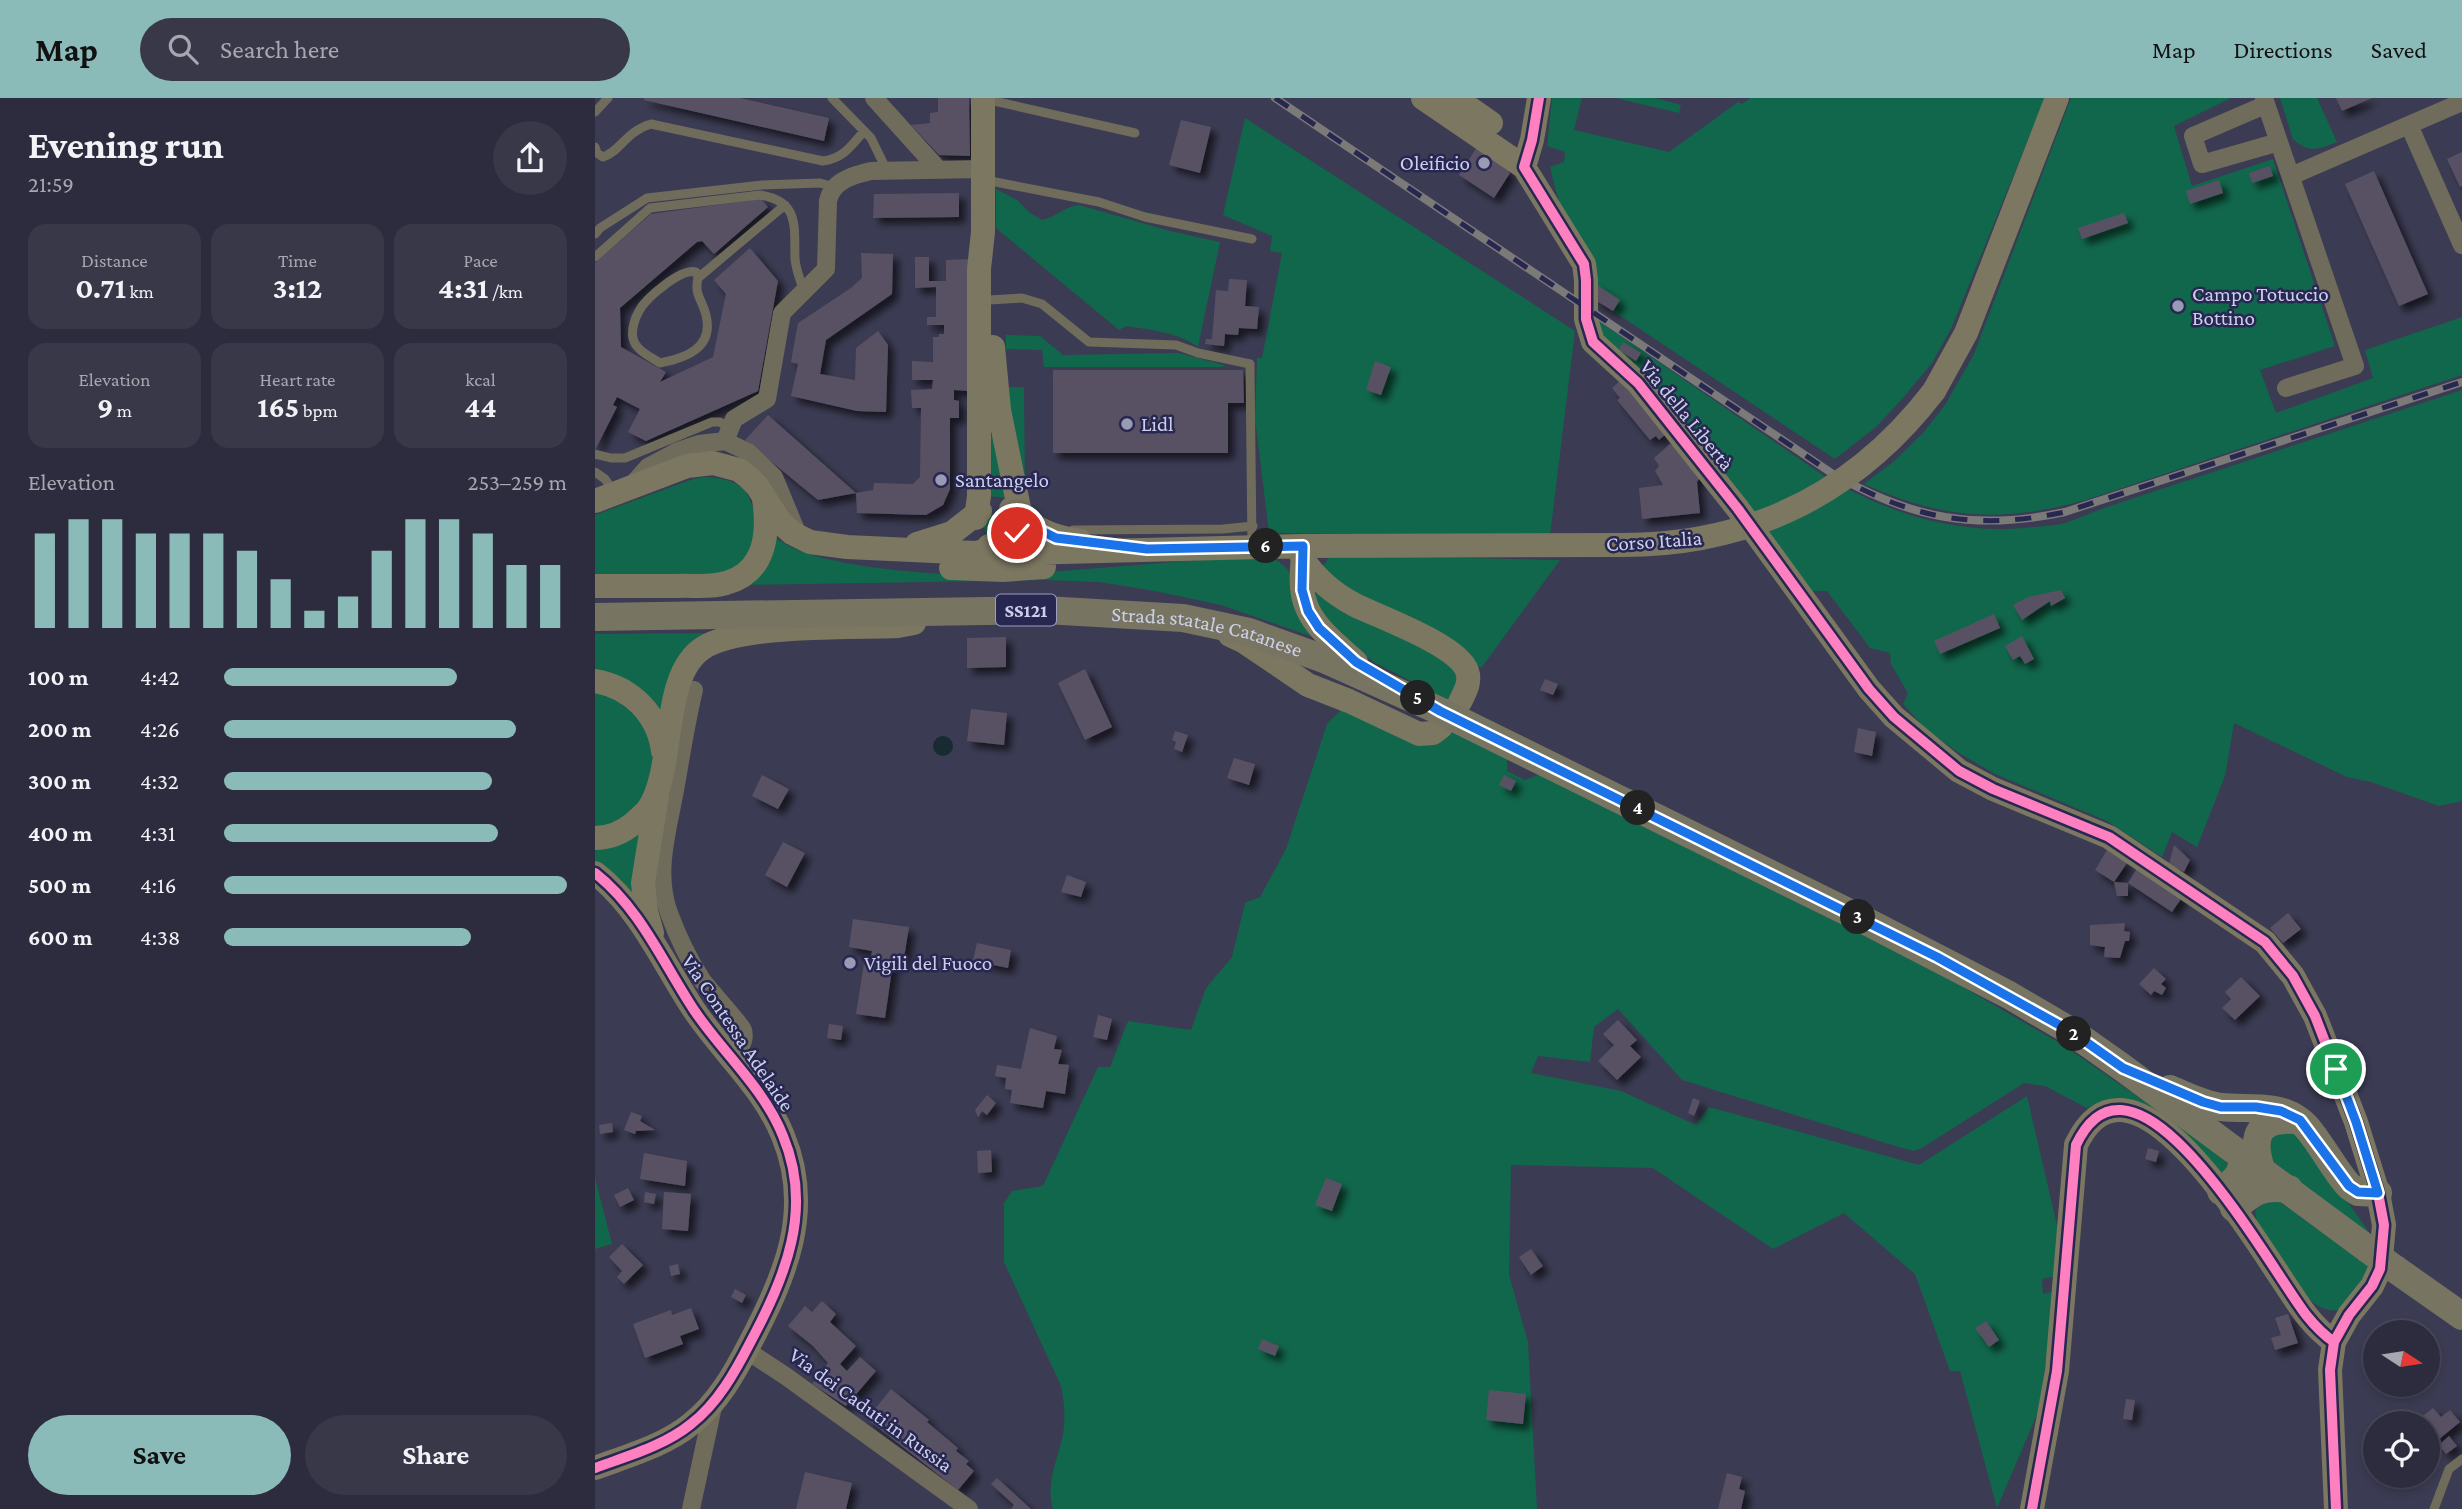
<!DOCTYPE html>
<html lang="en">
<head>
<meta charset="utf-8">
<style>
  :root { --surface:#2c2c3e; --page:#383849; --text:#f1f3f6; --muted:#a6a7b0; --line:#484858; --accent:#8bbbb9 }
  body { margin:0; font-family:"Crimson Pro",serif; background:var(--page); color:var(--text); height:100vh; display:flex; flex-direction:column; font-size:26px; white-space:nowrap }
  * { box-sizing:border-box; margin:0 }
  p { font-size:23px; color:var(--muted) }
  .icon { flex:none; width:38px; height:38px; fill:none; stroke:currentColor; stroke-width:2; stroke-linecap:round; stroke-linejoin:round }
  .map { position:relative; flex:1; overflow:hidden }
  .drawer { display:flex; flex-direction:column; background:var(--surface); width:595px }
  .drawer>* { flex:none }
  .needle { width:46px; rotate:102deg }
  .controls { position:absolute; left:1768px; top:1222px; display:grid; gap:14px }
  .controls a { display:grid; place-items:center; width:77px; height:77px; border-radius:50%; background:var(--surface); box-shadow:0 4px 10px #0003,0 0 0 2px var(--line); font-size:35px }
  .pin { position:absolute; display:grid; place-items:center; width:60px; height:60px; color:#fff; margin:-30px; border:4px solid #fff; border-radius:50%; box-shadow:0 2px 7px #0007 }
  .km { position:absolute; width:35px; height:35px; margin:-18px; border-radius:50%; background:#222; color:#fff; font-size:19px; line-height:35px; text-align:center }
  .round { display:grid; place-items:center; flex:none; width:74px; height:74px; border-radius:37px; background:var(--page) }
  .overview { display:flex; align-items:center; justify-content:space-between; height:119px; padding:0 28px }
  h1 { font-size:38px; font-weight:700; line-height:52px }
  .stats { display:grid; grid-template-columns:repeat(3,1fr); gap:10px; height:119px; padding:7px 28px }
  .stats div { display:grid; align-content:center; border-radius:18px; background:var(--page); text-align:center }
  .stats b { font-size:30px; font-weight:700 }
  .stats small { font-size:19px; font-weight:400 }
  .stats p { font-size:19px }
  .chart { height:196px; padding:14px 28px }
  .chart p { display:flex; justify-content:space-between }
  .chart svg { width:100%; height:126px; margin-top:7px; stroke:var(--accent); stroke-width:6 }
  .primary-button { display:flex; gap:14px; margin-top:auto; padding:14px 28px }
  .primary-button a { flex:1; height:80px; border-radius:42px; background:var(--accent); color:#111; font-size:28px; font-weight:700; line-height:80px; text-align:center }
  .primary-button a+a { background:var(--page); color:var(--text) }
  ul { padding:0 28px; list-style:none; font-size:23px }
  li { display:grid; grid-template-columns:112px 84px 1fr; align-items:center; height:52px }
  li i { height:18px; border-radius:9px; background:var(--accent) }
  header { display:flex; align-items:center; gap:42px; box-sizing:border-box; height:98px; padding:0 35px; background:var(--accent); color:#111 }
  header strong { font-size:33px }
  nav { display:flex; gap:38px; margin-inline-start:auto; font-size:24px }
  .search { width:490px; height:63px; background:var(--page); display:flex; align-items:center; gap:18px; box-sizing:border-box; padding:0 24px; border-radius:38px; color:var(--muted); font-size:26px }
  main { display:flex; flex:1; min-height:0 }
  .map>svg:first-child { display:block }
  .green { fill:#11674b }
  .water { fill:#182a32 }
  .building { fill:#595163; filter:url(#shadow) }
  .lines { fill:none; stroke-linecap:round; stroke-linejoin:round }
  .lane { stroke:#706c5c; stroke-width:9 }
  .street { stroke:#706c5c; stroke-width:18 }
  .secondary { stroke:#7b7761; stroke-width:24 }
  .primary { stroke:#777461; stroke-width:28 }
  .rail-casing { stroke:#7c7a79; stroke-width:8 }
  .rail { stroke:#272752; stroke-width:5; stroke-dasharray:16; stroke-linecap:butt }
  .secondary-bridge { stroke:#7b7761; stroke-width:24 }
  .primary-bridge { stroke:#777461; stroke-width:28 }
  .cycleway-casing { stroke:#272752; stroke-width:15 }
  .cycleway { stroke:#ff80c0; stroke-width:10 }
  .route-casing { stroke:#fff; stroke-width:14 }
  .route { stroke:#1a73e8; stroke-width:9 }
  .poi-dot { fill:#999bb5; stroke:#272752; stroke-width:2.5 }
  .labels { text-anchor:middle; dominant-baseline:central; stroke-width:5; stroke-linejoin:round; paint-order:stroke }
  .shield { fill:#272752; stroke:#9a9dbc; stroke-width:2 }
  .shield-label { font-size:19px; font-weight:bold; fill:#cccfea }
  .poi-label { font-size:21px; fill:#cccfea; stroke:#272752; text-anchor:start }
  .street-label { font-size:21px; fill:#cccfea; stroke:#272752 }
</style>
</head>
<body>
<header>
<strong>Map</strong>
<div class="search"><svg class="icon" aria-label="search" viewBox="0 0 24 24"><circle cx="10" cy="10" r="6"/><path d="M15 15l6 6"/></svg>Search here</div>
<nav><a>Map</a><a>Directions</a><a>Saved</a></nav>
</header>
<main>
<section class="drawer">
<div class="overview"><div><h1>Evening run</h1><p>21:59</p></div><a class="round"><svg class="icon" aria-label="share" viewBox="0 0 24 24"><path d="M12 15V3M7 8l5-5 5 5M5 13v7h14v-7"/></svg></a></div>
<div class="stats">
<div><p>Distance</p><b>0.71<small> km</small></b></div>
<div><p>Time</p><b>3:12</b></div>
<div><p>Pace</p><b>4:31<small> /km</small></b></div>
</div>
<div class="stats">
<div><p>Elevation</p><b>9<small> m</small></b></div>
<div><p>Heart rate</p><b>165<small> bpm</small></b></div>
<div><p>kcal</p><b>44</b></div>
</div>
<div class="chart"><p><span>Elevation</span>253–259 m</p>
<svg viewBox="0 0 160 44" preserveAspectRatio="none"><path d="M5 44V11M15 44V6M25 44V6M35 44V11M45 44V11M55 44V11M65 44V17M75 44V27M85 44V38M95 44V33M105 44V17M115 44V6M125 44V6M135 44V11M145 44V22M155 44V22"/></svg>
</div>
<ul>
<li><b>100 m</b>4:42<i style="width:68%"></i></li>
<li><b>200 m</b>4:26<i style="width:85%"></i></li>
<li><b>300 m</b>4:32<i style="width:78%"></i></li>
<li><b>400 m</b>4:31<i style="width:80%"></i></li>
<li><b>500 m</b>4:16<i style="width:100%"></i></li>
<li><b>600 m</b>4:38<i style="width:72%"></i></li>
</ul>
<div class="primary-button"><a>Save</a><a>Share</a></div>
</section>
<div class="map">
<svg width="1867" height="1411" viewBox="0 0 1867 1411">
  <defs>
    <filter id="shadow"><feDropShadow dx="6" dy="6" stdDeviation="3.5" flood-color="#0009"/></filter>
  </defs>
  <rect width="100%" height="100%" fill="#3b3b53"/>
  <path class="green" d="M957 0H987L979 32 1074 54 1143 4 1147 6 1155 0H1450L1356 231 1337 265 1307 301 1281 329 1240 361 1018 213C989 170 966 120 955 69L969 64 970 54 952 48Z
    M1021 0H1060L1086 7 1084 15Z
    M1476 0H1636L1579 28 1597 88 1678 61 1740 248 1665 272 1681 315 1778 280 1770 252 1867 219V277L1491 402C1405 425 1350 422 1269 386L1298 364 1328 335 1350 307 1379 256Z
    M1685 0H1722L1742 44C1725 51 1713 56 1698 41Z
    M650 20 980 233 955 438 674 435 660 320 662 260H667L687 155 675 153 677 138 628 117Z
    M401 91 422 102 435 115 447 122C461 119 469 109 484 107L575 133 625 144 603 249C583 234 555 232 531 228L524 232 401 130Z
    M1000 220 1229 378C1294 416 1363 438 1438 429 1449 428 1460 428 1470 425 1485 420 1500 413 1515 408L1867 292V703L1844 708 1776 684 1752 679 1639 625 1630 678 1602 749 1577 734 1567 759 1512 723 1400 676 1364 655 1332 632 1308 606 1313 595 1296 566 1295 555 1275 550 1232 493H1217L1009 241Z
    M411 237 445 238 468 257 583 255 629 267 628 269H449L447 252 411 251Z
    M411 289H429L430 402Z
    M393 338H403L416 400 391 398Z
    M109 379C163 381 159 409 161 452L138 475 0 481V417L98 381Z
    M389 428a12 12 0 1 1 24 0a12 12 0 1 1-24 0Z
    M181 440C220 471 348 477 401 478L657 458C666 459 676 459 684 464 703 475 716 521 724 541L626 507 560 493 504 484 451 482 144 487Z
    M778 458 965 462 887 569 879 568 749 495 727 470 734 459Z
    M714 489 819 538 868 579 858 605 779 564 739 536Z
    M121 535 68 621 0 576V536Z
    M0 589 33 602 59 642 60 675 38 715 0 734Z
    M749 609 853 631 912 661V673L930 682 946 676 1335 870 1468 947 1627 1057 1633 1069 1630 1074H1624L1544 1006C1524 1000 1510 1000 1492 1010L1450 988 1429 985 1327 1050 1319 1053 1307 1050 1087 982 1023 911 999 929 995 964 943 958 936 975 1026 993 1101 1027 1114 1009 1324 1067 1432 998 1466 1145 1462 1178 1447 1181 1448 1196 1460 1193 1447 1292 1441 1319 1402 1410 1365 1273H1355L1320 1176 1249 1115 1178 1151 1058 1070 916 1067 914 1177 933 1244 942 1411H458C450 1385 463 1362 468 1336 471 1319 469 1304 466 1288L409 1164V1105L417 1093 448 1088 503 969H515L533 923 596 932 611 890 637 859 650 805 665 799 691 751 732 626Z
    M49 722 42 798 0 770V747Z
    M1701 1032 1779 1141 1680 1065 1673 1055 1672 1036Z
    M0 1080 17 1146 0 1151Z
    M1681 1101 1776 1170 1745 1212C1731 1214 1724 1209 1714 1201L1662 1124 1660 1114 1665 1105Z"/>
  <path class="water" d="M338 648a10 10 0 1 1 20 0a10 10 0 1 1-20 0Z"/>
  <path class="building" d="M49 0H145L234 20 229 43 49 2Z
    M343 0H374L375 58 344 57 316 27 335 25V15L343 14Z
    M1741 0H1777L1747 13Z
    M586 22 616 29 605 75 574 67Z
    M884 46 897 54 915 75 899 100 864 77Z
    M1867 54V88L1865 89 1852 61Z
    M1675 68 1678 78 1657 85 1654 75Z
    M1779 73 1833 196 1804 208 1750 86Z
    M1624 82 1628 95 1595 106 1591 93Z
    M364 95V119L278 120 279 96Z
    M166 101 173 109 119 156 107 143 102 144 25 210 26 249 71 274 65 284 118 259 131 196 119 182 155 150 183 183 163 293 51 343 33 334 45 311 22 299 18 307 22 309 0 352V165L56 116Z
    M1529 115 1533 125 1487 141 1483 130Z
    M266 155 298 156 297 196 231 242 225 276 260 282 261 250 283 233 293 247 291 314 262 313 196 298 203 266 196 264 203 225 256 190 267 180Z
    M320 159H334V183H351V162L375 161 374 293 359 292V302L364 303V320H355V391L348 407 331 417 262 415 261 395 223 402 150 342 173 317 261 395 278 392 279 385 318 386 325 379 326 310H317L316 292 337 291 338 282H317V263L338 264V239H344V236H349V227H332V219H341V189L320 190Z
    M634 181 652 182 650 208 664 209 662 231 644 230 643 237 630 236 629 248 610 246 611 241H617L621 192 633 193Z
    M999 185 1025 202 1018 213 1000 202Z
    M1028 244 1046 255 1041 263 1024 252Z
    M780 263 796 269 786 297 771 292Z
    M458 272H648L649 305H633V355H458Z
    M1028 280 1072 335 1064 342 1061 338 1055 342 1022 302 1025 300 1017 290Z
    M1075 346 1083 349 1106 378 1102 384 1105 415 1047 421 1044 390 1068 387 1060 373 1064 368 1059 360Z
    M1466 492 1470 500 1456 508 1455 503 1427 522 1418 507 1433 499Z
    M1399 516 1405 530 1345 556 1339 543Z
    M1427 538 1439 561 1430 566 1425 558 1418 562 1410 548Z
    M411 539V569L372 570V540Z
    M490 571 517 629 490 642 463 585Z
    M950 581 963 586 958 597 945 592Z
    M376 611 412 615 409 647 372 643Z
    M1263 630 1281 634 1277 658 1259 654Z
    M580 633 593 637 587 654 579 651 581 644 577 642Z
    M639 660 660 666 654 687 632 680Z
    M167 677 194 691 183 711 157 698Z
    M909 677 921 683 916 693 904 687Z
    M188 744 210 755 192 789 170 777Z
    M1579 747 1595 762 1589 774 1574 766Z
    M1512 752 1532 765 1519 784 1500 772Z
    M1543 769 1588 798 1577 814 1533 785V798H1522L1519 784 1533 785Z
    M472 777 491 784 486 799 466 794Z
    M1693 815 1706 831 1688 845 1675 830Z
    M258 821 314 829 308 866 298 864 290 920 261 916 270 859 276 860 277 853 254 849Z
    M1530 825 1529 833 1535 834 1534 843H1530L1525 860 1509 859 1510 849 1495 847V827Z
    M382 845 416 852 413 870 378 863Z
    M1559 870 1571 881 1566 886 1571 890 1567 897 1559 893 1556 897 1544 886Z
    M1646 879 1665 898 1640 922 1627 910 1636 901 1630 894Z
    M503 917 517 921 512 942 498 939Z
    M1023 922 1042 942 1035 948 1046 959 1022 982 1003 963 1019 947 1008 936Z
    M234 926 248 928 246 942 232 940Z
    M435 930 462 938 459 951 467 952 463 966 474 967 470 996 451 993 448 1010 415 1005 417 992 410 991 411 980 400 978 402 967 426 971Z
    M392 997 401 1005 392 1017 387 1013 383 1019 380 1012Z
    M1098 1000 1105 1003 1099 1018 1093 1015Z
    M36 1014 47 1018 45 1023 60 1032 41 1033 40 1036 29 1032Z
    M17 1025 18 1034 5 1036 4 1027Z
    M1553 1050 1564 1053 1561 1064 1550 1061Z
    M396 1052 397 1074 383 1075 382 1053Z
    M49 1055 92 1063 90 1088 45 1081Z
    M731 1080 747 1086 737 1113 720 1107Z
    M33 1090 39 1102 25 1109 19 1097Z
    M50 1094 61 1096 59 1106 49 1104Z
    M69 1094 96 1096 93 1133 67 1131Z
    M27 1146 48 1167 29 1186 22 1179 27 1173 14 1159Z
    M936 1151 948 1168 936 1177 924 1159Z
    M83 1166 85 1176 76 1178 74 1168Z
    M140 1191 151 1197 147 1205 136 1199Z
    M227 1203 241 1216 235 1224 261 1248 245 1266 252 1273 265 1259 281 1273 251 1308 217 1286 233 1265 218 1248 193 1228 210 1208 217 1214Z
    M96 1210 104 1231 85 1238 88 1246 50 1260 38 1226 76 1212 77 1217Z
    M1693 1216 1703 1245 1680 1252 1676 1240 1686 1237 1680 1220Z
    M1391 1223 1404 1242 1394 1249 1380 1230Z
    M667 1241 684 1248 680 1258 663 1251Z
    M296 1291 334 1322 332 1324 363 1350 361 1353 374 1363 371 1366 379 1373 363 1392 272 1321Z
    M894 1292 931 1296 928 1326 891 1322Z
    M1531 1301 1540 1302 1537 1322 1528 1321Z
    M1838 1310 1846 1319 1855 1312 1865 1324 1832 1351V1325H1819Z
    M1854 1338 1862 1348 1851 1356 1844 1347Z
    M210 1374 257 1385 251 1411H201Z
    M1132 1375 1147 1379 1144 1391 1150 1393 1146 1411H1123Z
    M402 1380 436 1411H416L419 1407 396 1386Z"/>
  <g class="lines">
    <path class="lane" d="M237 0 276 40 292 73
      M390 1 540 35
      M0 14 13 0
      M0 49 2 55 8 59C25 54 31 33 56 26L228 63C249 60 256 48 269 33
      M390 82 504 104 550 119 657 141
      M0 136 5 130 52 100 167 87 225 85 239 89
      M0 159 55 110 165 97C205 103 199 129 200 161 201 172 205 182 209 193
      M103 180 101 174C86 170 51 200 44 213 40 220 36 232 38 240 40 252 56 259 65 265 91 260 119 250 111 217 107 201 99 197 103 180L190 107
      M394 202 427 200 447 206 494 244 581 247 603 255 655 266 657 448
      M0 356 16 360H30L117 324H125L135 331
      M0 374 10 381 19 394
      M478 432 628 431 658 428
      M1839 1411 1854 1371 1867 1361"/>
    <path class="street" d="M279 0 344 72
      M1669 0 1760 268 1691 290
      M1670 7 1598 38 1607 66 1684 44
      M1814 27 1867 147
      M1696 78 1867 4
      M130 343 139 321 172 301 187 215 231 171 233 103C237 83 258 77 276 73L388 71
      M37 387 53 369 83 353 104 346 130 343 153 354 179 379 203 437
      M99 592C91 625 86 659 80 692 73 732 59 775 74 815 82 837 94 862 107 882 114 892 146 926 148 932 151 944 144 952 134 958
      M151 1252 192 1279 374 1411
      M96 1411 119 1304"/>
    <path class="secondary" d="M828 0 929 69
      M860 0 896 25
      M944 0 937 42 929 69 989 166 991 182V221L998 244 1043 285 1143 411 1274 591 1299 619 1364 673 1398 691 1514 739 1670 844 1698 878 1720 918 1761 1024 1783 1095 1789 1127 1785 1171 1777 1188 1754 1217 1739 1244 1735 1272 1741 1411
      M398 249 404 312 424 410 423 427
      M1339 293 1371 235 1462 0
      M0 403 92 368 118 365 144 372 153 379 162 388 186 425 197 435 215 444 252 449 381 455 402 449
      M416 411C440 430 454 439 485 443
      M381 420 384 398V171L388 134V0
      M322 446 357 435 385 413
      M394 448 407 453 428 455 708 448 1024 447
      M708 456C707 467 706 478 707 489 709 523 738 543 761 564
      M707 460C721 481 739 496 760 507 784 519 863 547 872 573 876 584 870 594 865 604
      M356 470 408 472 449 469
      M0 488C27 488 55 488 82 488 98 487 116 490 131 485 171 474 174 435 169 401
      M635 537 648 543 713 587 754 603 824 636 838 635 846 629
      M0 583C36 589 63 616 68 653
      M0 740C14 740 28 734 39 725 44 720 51 715 54 710 81 669 65 578 108 550 144 526 256 530 303 528L319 525
      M0 775C45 810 68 865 99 912 127 954 169 990 188 1038 219 1112 190 1179 155 1245 140 1274 123 1305 96 1326 69 1348 32 1358 0 1370
      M57 835 51 813 48 785 62 698
      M1437 1411 1462 1273 1481 1047C1541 920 1678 1176 1712 1218 1720 1228 1729 1237 1739 1244"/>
    <g class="primary">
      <path id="s1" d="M0 519 450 512 588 520 654 534 729 561 845 613 1263 819 1414 897 1477 934 1528 970 1774 1152"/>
      <path d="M1575 991C1591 998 1609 1007 1626 1009 1653 1012 1682 1005 1705 1023 1720 1034 1738 1071 1754 1088L1763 1094 1783 1095"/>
      <path d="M1666 1071C1655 1036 1664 1020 1702 1022"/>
      <path d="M1626 1093C1642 1081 1648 1077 1647 1056"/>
      <path d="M1639 1110C1659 1093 1667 1087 1694 1091"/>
      <path d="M1800 1171 1867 1218"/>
    </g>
    <g class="rail-casing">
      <path id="rail" d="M680 0 1238 376C1317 421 1381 433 1470 414L1867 284"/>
    </g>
    <use href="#rail" class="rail"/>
    <path class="secondary-bridge" d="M1024 447C1154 448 1260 396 1339 293"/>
    <path class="primary-bridge" d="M1774 1152 1800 1171"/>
    <g class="cycleway-casing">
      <path id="cycleway" d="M944 0 937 42 929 69 989 166 991 182V221L998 244 1043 285 1143 411 1274 591 1299 619 1364 673 1398 691 1514 739 1670 844 1698 878 1720 918 1761 1024 1783 1095 1789 1127 1785 1171 1777 1188 1754 1217 1739 1244 1735 1272 1741 1411
        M0 775C45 810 68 865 99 912 127 954 169 990 188 1038 219 1112 190 1179 155 1245 140 1274 123 1305 96 1326 69 1348 32 1358 0 1370
        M1437 1411 1462 1273 1481 1047C1541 920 1678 1176 1712 1218 1720 1228 1729 1237 1739 1244"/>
    </g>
    <use href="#cycleway" class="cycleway"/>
  </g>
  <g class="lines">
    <g class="route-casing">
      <path id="route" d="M422 435 424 418 439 429 461 440 552 451 708 448 707 492 713 513 724 530 761 564 845 613 1342 859 1477 934 1528 970 1608 1004 1626 1009H1661L1686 1013 1705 1022 1754 1088 1763 1094 1783 1095 1761 1024 1741 971"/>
    </g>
    <use href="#route" class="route"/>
  </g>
  <g class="poi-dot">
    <circle cx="889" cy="65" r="7"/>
    <circle cx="1583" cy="208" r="7"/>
    <circle cx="532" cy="326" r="7"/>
    <circle cx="346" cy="382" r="7"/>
    <circle cx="255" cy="865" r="7"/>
  </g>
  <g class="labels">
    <rect class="shield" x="401" y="496.5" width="60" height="31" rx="5"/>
    <g class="shield-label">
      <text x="431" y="512">SS121</text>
    </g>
    <g class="poi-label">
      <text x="875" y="65" text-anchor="end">Oleificio</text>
      <text x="1597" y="196">Campo Totuccio<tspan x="1597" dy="24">Bottino</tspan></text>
      <text x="546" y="326">Lidl</text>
      <text x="360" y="382">Santangelo</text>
      <text x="269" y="865">Vigili del Fuoco</text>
    </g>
    <g class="street-label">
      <text transform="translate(1092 317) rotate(51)">Via della Libertà</text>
      <text transform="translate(1059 443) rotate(-4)">Corso Italia</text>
      <text stroke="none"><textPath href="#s1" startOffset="614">Strada statale Catanese</textPath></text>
      <text transform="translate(143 935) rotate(56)">Via Contessa Adelaide</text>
      <text transform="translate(276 1312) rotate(36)">Via dei Caduti in Russia</text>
    </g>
  </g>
</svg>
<div class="controls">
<a><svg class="needle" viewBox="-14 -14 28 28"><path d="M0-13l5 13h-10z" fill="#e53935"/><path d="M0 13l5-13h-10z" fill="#a6a7b0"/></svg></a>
<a><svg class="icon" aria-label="locate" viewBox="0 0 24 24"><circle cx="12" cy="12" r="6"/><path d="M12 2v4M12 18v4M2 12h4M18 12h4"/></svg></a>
</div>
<div class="pin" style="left:1741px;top:971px;background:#1e9e55"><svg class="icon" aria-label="arrive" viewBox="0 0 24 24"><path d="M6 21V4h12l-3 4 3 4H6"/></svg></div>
<div class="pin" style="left:422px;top:435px;background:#d93025"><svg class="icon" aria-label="check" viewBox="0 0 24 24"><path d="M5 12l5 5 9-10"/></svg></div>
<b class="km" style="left:1479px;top:936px">2</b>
<b class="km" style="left:1263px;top:819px">3</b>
<b class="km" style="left:1043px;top:710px">4</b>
<b class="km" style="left:823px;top:600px">5</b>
<b class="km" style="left:671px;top:448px">6</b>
</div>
</main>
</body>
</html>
